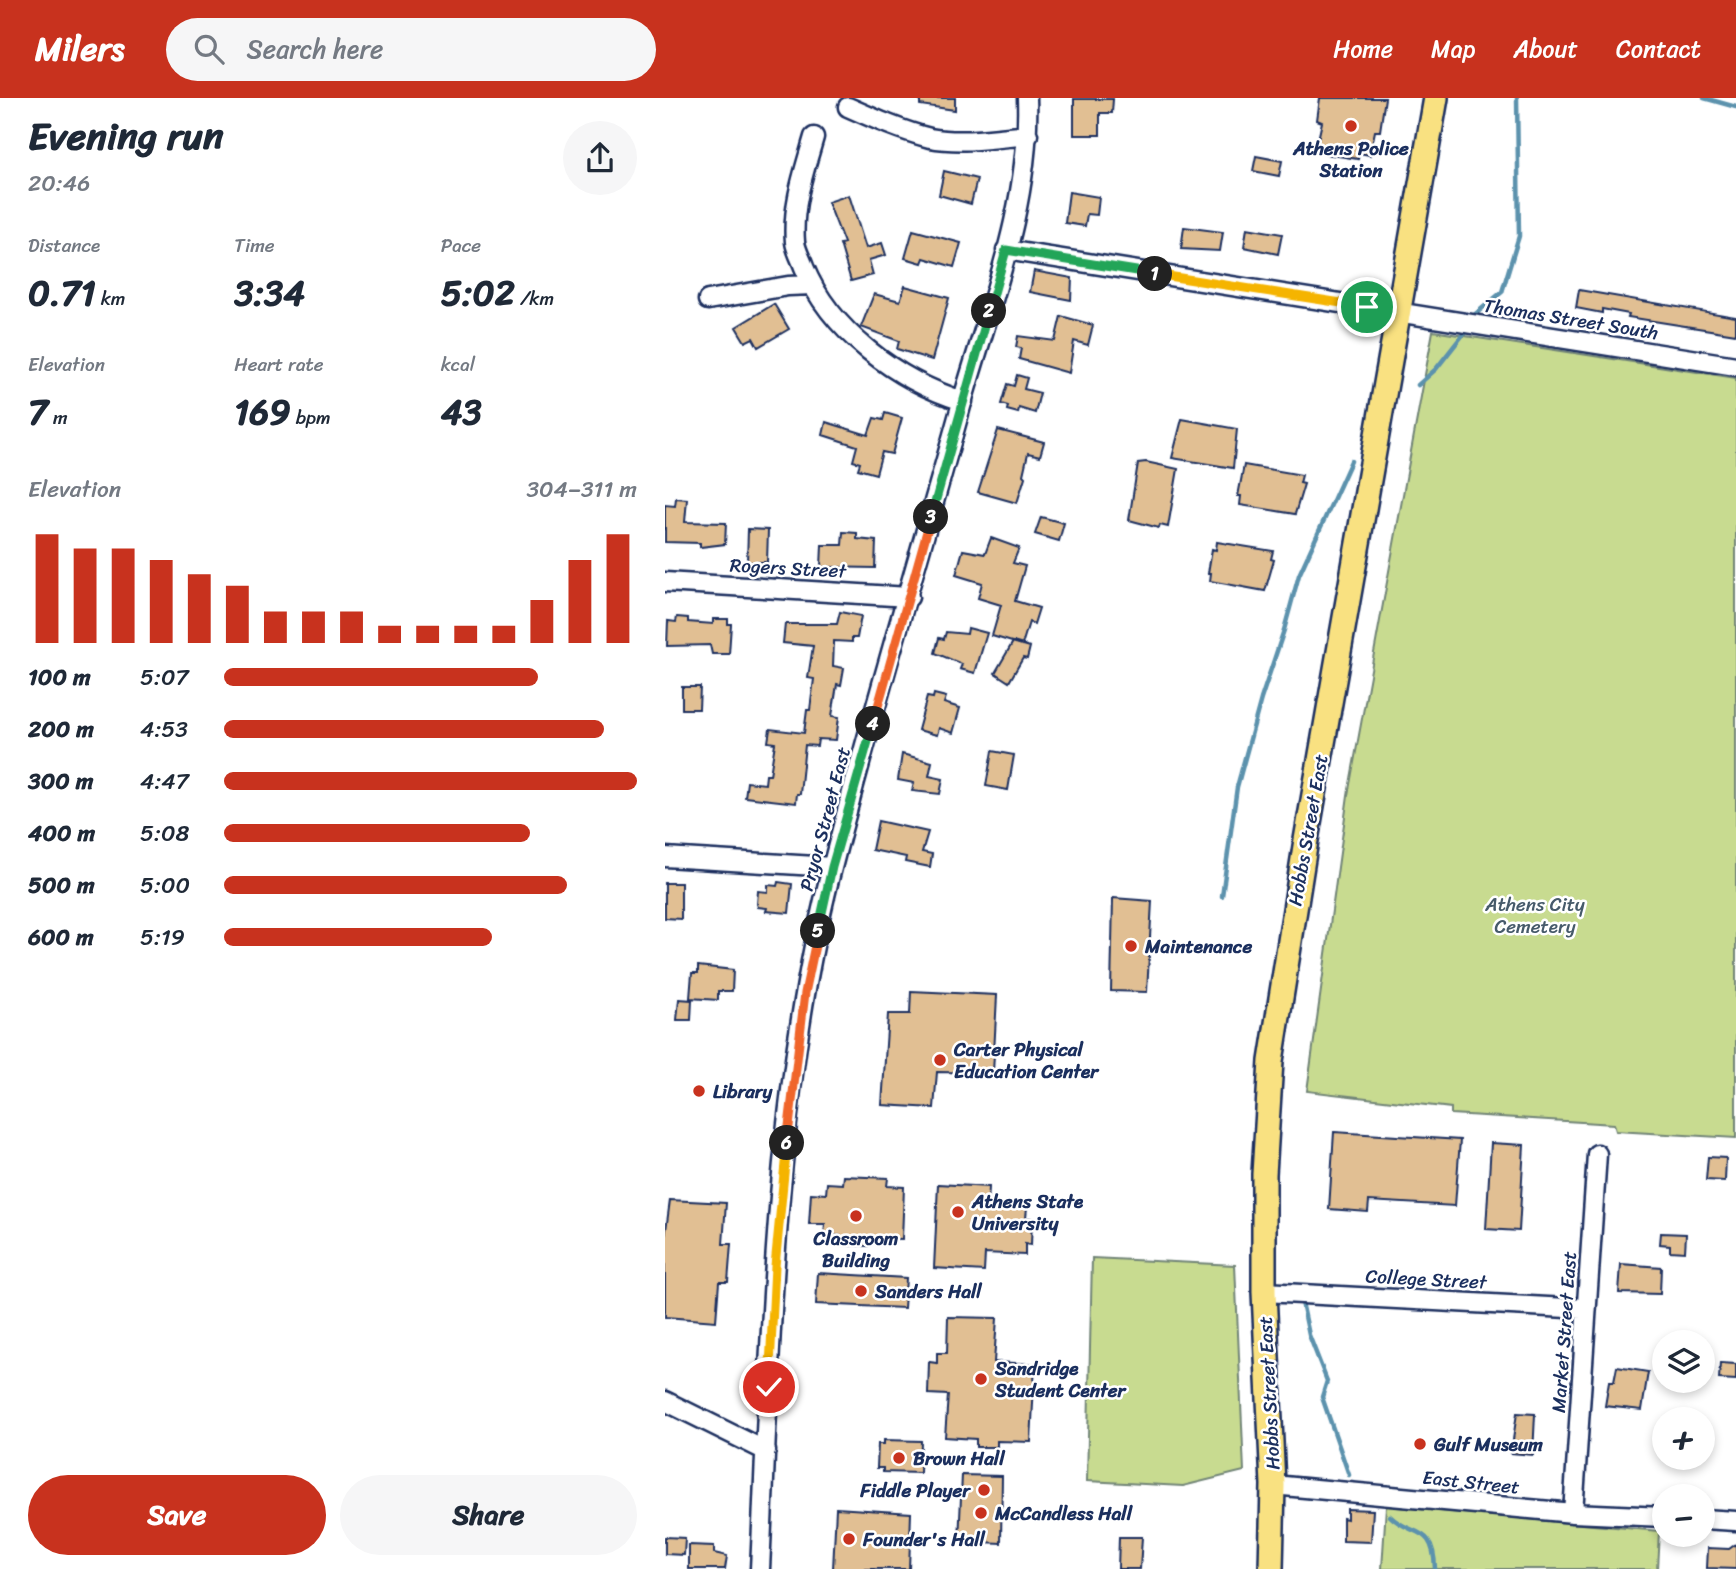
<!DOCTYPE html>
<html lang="en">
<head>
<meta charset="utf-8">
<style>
  :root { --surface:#fff; --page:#f6f6f7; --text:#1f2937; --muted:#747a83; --accent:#c8321e }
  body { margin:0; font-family:Sriracha,sans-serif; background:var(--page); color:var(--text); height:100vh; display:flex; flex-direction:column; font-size:26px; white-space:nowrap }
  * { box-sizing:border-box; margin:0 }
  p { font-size:23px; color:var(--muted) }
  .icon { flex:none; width:38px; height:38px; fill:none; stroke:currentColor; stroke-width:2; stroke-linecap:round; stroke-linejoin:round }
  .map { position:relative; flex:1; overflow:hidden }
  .panel { display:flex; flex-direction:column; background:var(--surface); width:665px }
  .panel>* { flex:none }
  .tools { position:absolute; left:987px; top:1232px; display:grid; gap:14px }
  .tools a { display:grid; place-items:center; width:63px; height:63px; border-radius:50%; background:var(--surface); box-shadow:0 4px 10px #0003; font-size:35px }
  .pin { position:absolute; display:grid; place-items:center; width:60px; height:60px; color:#fff; margin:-30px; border:4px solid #fff; border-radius:50%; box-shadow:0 2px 7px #0007 }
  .km { position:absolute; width:35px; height:35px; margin:-18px; border-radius:50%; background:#222; color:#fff; font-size:19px; line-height:35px; text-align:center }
  .round { display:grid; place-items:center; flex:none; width:74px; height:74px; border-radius:37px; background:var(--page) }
  .headline { display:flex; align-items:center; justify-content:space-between; height:119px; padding:0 28px }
  h1 { font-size:38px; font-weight:700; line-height:52px }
  .figures { display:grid; grid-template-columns:repeat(3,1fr); gap:10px; height:119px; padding:7px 28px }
  .figures div { display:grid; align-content:center }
  .figures b { font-size:35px; font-weight:700 }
  .figures small { font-size:19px; font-weight:400 }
  .figures p { font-size:19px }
  .chart { height:196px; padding:14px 28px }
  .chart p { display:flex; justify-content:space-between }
  .chart svg { width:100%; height:126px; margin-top:7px; stroke:var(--accent); stroke-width:6 }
  .cta { display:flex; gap:14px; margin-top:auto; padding:14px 28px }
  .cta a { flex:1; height:80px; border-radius:42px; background:var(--accent); color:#fff; font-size:28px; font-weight:700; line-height:80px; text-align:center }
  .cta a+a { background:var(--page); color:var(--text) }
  ul { padding:0 28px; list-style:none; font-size:23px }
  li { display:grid; grid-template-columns:112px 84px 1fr; align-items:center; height:52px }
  li i { height:18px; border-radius:9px; background:var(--accent) }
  header { display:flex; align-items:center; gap:42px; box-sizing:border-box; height:98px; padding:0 35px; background:var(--accent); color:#fff }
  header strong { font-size:33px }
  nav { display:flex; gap:38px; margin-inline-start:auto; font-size:24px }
  .search { width:490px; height:63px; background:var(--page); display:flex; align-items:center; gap:18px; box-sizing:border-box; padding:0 24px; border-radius:38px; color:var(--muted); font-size:26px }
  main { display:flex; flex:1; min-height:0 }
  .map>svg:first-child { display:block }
  .green { fill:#c8db90; stroke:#728577; stroke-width:2 }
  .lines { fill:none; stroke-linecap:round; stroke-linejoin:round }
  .stream { stroke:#5b92ad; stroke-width:4.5 }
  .building { fill:#e1bf93; stroke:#1b2f5e; stroke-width:2 }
  .minor-casing { stroke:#1b2f5e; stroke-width:23 }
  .major-casing { stroke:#1b2f5e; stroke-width:28 }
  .minor { stroke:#fff; stroke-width:18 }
  .major { stroke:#f9e181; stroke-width:23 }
  .split-1-casing { stroke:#fff; stroke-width:14 }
  .split-2-casing { stroke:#fff; stroke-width:14 }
  .split-3-casing { stroke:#fff; stroke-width:14 }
  .split-4-casing { stroke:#fff; stroke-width:14 }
  .split-5-casing { stroke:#fff; stroke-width:14 }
  .split-6-casing { stroke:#fff; stroke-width:14 }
  .split-7-casing { stroke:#fff; stroke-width:14 }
  .split-1 { stroke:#f5b400; stroke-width:9 }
  .split-2 { stroke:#22a559; stroke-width:9 }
  .split-3 { stroke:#22a559; stroke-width:9 }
  .split-4 { stroke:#f0652b; stroke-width:9 }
  .split-5 { stroke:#22a559; stroke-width:9 }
  .split-6 { stroke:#f0652b; stroke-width:9 }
  .split-7 { stroke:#f5b400; stroke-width:9 }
  .poi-dot { fill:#c8321e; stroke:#fff; stroke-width:2.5 }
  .labels { text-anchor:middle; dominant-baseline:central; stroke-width:5; stroke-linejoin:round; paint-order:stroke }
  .poi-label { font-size:19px; font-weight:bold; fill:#1b2f5e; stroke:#fff; text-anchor:start }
  .street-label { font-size:19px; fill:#1b2f5e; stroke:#fff }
  .park-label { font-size:19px; fill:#465a6a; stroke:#fff }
</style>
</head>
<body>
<header>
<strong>Milers</strong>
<div class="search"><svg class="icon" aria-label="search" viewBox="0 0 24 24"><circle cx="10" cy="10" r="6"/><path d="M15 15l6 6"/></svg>Search here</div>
<nav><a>Home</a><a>Map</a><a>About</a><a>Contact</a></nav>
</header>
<main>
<section class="panel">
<div class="headline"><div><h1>Evening run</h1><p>20:46</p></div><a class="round"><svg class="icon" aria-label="share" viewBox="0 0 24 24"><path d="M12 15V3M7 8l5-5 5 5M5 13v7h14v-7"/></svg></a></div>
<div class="figures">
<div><p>Distance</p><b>0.71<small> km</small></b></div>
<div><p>Time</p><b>3:34</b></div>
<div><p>Pace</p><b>5:02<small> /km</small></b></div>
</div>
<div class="figures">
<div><p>Elevation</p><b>7<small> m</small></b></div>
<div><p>Heart rate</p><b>169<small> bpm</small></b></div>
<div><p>kcal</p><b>43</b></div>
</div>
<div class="chart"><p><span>Elevation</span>304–311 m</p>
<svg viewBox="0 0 160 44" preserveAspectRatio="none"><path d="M5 44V6M15 44V11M25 44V11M35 44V15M45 44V20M55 44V24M65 44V33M75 44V33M85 44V33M95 44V38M105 44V38M115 44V38M125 44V38M135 44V29M145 44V15M155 44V6"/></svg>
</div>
<ul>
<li><b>100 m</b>5:07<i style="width:76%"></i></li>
<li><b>200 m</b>4:53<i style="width:92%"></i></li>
<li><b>300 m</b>4:47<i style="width:100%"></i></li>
<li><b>400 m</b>5:08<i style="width:74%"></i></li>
<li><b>500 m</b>5:00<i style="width:83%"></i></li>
<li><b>600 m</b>5:19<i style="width:65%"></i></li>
</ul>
<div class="cta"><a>Save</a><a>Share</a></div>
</section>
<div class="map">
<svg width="1071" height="1471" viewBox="0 0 1071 1471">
  <rect width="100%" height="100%" fill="#fff"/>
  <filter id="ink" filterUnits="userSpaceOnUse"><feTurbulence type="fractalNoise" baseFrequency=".0143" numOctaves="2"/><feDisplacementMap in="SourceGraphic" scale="14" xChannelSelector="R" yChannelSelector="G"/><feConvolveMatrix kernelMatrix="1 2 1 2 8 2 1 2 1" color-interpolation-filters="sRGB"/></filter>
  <g filter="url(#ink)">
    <path class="green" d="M768 233 1071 280V1040L951 1033 949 1026 786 1016V1010L642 993 683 697Z
      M427 1160 570 1167 579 1373 518 1388 422 1383Z
      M721 1408 994 1433 992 1471H717Z"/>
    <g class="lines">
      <path class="stream" d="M1039 0 1071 9
        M808 218 837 194 854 138 852 0
        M753 287 771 271 800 234
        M557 798 572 689 596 601 619 532 634 477 686 363
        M637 1204 644 1237 662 1283 657 1299 684 1377
        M725 1418C747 1440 769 1425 770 1471"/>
    </g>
    <path class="building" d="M255 0H290V12L255 7Z
      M655 0H720L715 33H710L705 57 694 55 693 61 660 56 661 48 652 46 657 24 652 22Z
      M409 1H448L447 15H435V37H409Z
      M591 58 617 63 614 78 588 73Z
      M279 73 312 81 306 106 274 97Z
      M404 94 434 99 432 117 422 116 420 128 400 125Z
      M184 97 201 150 217 145 221 157 204 162 208 177 186 183 175 146 179 145 163 104Z
      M519 129 558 134 555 153 516 151Z
      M582 130 617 136 613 156 579 149Z
      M248 132 296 145 289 169 259 160 257 165 240 160Z
      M369 173 407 180 406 202 365 194Z
      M240 188 284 200 267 262 232 251 234 243 196 229 209 196 235 203Z
      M914 192 1071 219V236L963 219 964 216 937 211V215L911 210Z
      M109 206 124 231 93 249 88 240 80 244 71 229Z
      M396 218 428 227 423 247 409 243 404 275 354 261 356 250 351 249 353 238 390 243Z
      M352 277 362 280 359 291 375 295 370 315 354 310 353 315 342 312 343 308 336 306 342 286 349 288Z
      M220 315 237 320 227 356 217 354 211 376 193 371 195 365 188 363 192 348 158 337 161 324 203 337 209 320 218 322Z
      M517 321 572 331 568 370 507 360Z
      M333 332 379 344 375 358 363 355 358 377 360 379 352 405 313 394Z
      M481 364 513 371 503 429 495 427 494 430 464 422 473 365Z
      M579 367 637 377 635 385 639 386 630 416 575 407 576 398H573Z
      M11 400 22 401 20 424 61 425 60 446 35 449V445L0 444V407L10 408Z
      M376 419 399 425 394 443 370 436Z
      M83 431 103 432 102 464H82Z
      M178 434 192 435V441L211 443 210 470 156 469 157 447H177Z
      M326 440 354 450 348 465 360 468 350 503 374 510 369 526 364 524 357 547 327 538 336 507 313 500 317 485 291 477 298 452 320 456Z
      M552 444 608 453 606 461 609 462 600 493 545 483 546 475H543L547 451 551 452Z
      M175 514 196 518 192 540H187V544L169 543 168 568 179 570 176 587 172 586 167 618 174 619 171 642 153 641 152 648 140 647 135 696H132L131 705 80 699 82 684 100 686 101 677H105L110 645 103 644 105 631 139 635 142 612H145L149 581 143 580 148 548 118 545 120 526H172Z
      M12 519 23 520V524L48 526V521H63V526H66L64 556H47L45 547 2 548 3 523 11 524Z
      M303 530 322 535 310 575 295 571 297 566 270 555 274 540 279 541 281 534 302 536Z
      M348 544 365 549 362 561 358 560 344 584 330 575Z
      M17 589H35L34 611H17Z
      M269 596 281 599 279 605 295 610 288 635 274 630 272 637 253 632 262 599 268 600Z
      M327 653 349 657 343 692 321 688Z
      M237 656 267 664 264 678 278 681 275 696 247 693 249 685 233 682Z
      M213 723 263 734 257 754 267 756 265 769 240 764 241 759 207 752Z
      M113 784 127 786 124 815 101 813 102 810 93 809 92 806 93 793 103 794V787L112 788Z
      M0 785H16V821L0 820Z
      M448 800 487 803 482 894 446 893Z
      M33 868 68 872 67 893H53V902L25 900 27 875H33Z
      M246 893 332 897 328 975 272 974 269 1010 217 1007 223 916H245Z
      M14 901 27 902 26 922H12Z
      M669 1034 795 1042 790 1108 704 1103 703 1114 664 1111Z
      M826 1045 859 1047 854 1133 821 1131Z
      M1043 1059 1061 1060 1060 1083 1041 1082Z
      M179 1078 223 1080 222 1088 239 1089 237 1141 204 1140 203 1148 176 1147V1138L159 1137 160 1126H144L146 1095 161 1096 162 1085 178 1086Z
      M273 1086 324 1089 323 1107 362 1109 361 1120H367L366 1147 360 1146V1157L320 1155 319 1173 269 1170Z
      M5 1102 61 1105 58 1146H66L63 1184H54L51 1223 0 1219V1140Z
      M996 1135 1021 1136 1020 1154 1005 1153V1147L995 1146Z
      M956 1166 996 1169 995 1196 954 1195Z
      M153 1175 241 1180 239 1210 151 1206Z
      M283 1219 332 1220 329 1264 370 1266 366 1344 332 1343V1349H311V1341L280 1339 283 1297 263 1296 264 1264 272 1265V1255H282Z
      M1055 1265 1071 1266V1282L1054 1281Z
      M952 1269 983 1274 977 1312 940 1308 944 1284H949Z
      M852 1315 870 1316 868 1357 846 1355Z
      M219 1342 256 1343 255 1375 218 1374V1370H212L213 1346H219Z
      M297 1377 337 1378 336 1445 294 1443Z
      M171 1410 246 1415 244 1471H168Z
      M682 1411 708 1412 706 1444 678 1443V1420L682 1421Z
      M0 1439 20 1440 19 1457 0 1456Z
      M454 1439H477L475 1471H453Z
      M1071 1446V1471L1042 1470 1043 1450 1064 1451Z
      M24 1447 49 1448V1455L62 1458 60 1471H24Z"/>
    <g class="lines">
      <g class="minor-casing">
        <path id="minor" d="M183 9C210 21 237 33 265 40 297 46 331 40 363 37
          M149 39C139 74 127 107 130 144 131 152 136 161 139 169 165 233 233 283 298 303
          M341 152 1071 268
          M43 202 123 188 147 187
          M0 484 244 499
          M0 759 167 769
          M599 1194 921 1211
          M0 1303 101 1353
          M608 1387 908 1415 999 1419
          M908 1415 932 1056
          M1038 1421 1071 1423
          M95 1471C106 1242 109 989 168 766 208 611 255 456 298 301 326 204 366 103 362 0"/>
      </g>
      <g class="major-casing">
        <path id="major" d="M606 1471 608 1387 599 1194V1076L606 963 641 742 771 0"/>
      </g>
      <use href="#minor" class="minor"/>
      <use href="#major" class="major"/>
    </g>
  </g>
  <g class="lines" filter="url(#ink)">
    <g class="split-1-casing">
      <path id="split-1" d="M490 176 702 209"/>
    </g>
    <g class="split-2-casing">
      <path id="split-2" d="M324 213 341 152 490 176"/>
    </g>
    <g class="split-3-casing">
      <path id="split-3" d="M266 419 324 213"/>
    </g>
    <g class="split-4-casing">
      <path id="split-4" d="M208 626 266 419"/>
    </g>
    <g class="split-5-casing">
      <path id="split-5" d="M153 833 167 769 208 626"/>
    </g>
    <g class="split-6-casing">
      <path id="split-6" d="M122 1045 140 895 153 833"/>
    </g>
    <g class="split-7-casing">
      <path id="split-7" d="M104 1289 110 1168 122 1045"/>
    </g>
    <use href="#split-1" class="split-1"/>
    <use href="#split-2" class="split-2"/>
    <use href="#split-3" class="split-3"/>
    <use href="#split-4" class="split-4"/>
    <use href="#split-5" class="split-5"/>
    <use href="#split-6" class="split-6"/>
    <use href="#split-7" class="split-7"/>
  </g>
  <g class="poi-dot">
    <circle cx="686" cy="28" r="7"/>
    <circle cx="466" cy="848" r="7"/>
    <circle cx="275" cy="962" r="7"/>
    <circle cx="34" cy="993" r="7"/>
    <circle cx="293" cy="1114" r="7"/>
    <circle cx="191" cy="1118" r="7"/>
    <circle cx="196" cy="1193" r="7"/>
    <circle cx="316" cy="1281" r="7"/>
    <circle cx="755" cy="1346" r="7"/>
    <circle cx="234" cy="1360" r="7"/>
    <circle cx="319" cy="1392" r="7"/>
    <circle cx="316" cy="1415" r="7"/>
    <circle cx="184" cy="1441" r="7"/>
  </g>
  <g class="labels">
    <g class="poi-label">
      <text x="686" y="50" text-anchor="middle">Athens Police<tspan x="686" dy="22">Station</tspan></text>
      <text x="480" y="848">Maintenance</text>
      <text x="289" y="951">Carter Physical<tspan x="289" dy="22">Education Center</tspan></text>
      <text x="48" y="993">Library</text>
      <text x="307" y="1103">Athens State<tspan x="307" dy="22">University</tspan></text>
      <text x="191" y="1140" text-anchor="middle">Classroom<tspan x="191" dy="22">Building</tspan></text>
      <text x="210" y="1193">Sanders Hall</text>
      <text x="330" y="1270">Sandridge<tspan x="330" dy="22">Student Center</tspan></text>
      <text x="769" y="1346">Gulf Museum</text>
      <text x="248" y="1360">Brown Hall</text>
      <text x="305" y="1392" text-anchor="end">Fiddle Player</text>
      <text x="330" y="1415">McCandless Hall</text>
      <text x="198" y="1441">Founder's Hall</text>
    </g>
    <g class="street-label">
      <text transform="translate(906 221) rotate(9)">Thomas Street South</text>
      <text transform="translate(123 470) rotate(3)">Rogers Street</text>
      <text transform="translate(160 721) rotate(-75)">Pryor Street East</text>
      <text transform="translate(643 732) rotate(-80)">Hobbs Street East</text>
      <text transform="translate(761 1181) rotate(3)">College Street</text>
      <text transform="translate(899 1234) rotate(-86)">Market Street East</text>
      <text transform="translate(604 1295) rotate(-93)">Hobbs Street East</text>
      <text transform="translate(806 1384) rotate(6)">East Street</text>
    </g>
    <g class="park-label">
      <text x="870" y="806">Athens City<tspan x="870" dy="22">Cemetery</tspan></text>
    </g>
  </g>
</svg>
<div class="tools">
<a><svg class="icon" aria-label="layers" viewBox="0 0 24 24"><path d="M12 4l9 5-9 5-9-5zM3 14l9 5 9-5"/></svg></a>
<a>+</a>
<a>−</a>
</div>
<div class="pin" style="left:702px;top:209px;background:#1e9e55"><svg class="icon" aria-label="arrive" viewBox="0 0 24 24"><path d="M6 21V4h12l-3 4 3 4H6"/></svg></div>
<div class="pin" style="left:104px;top:1289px;background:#d93025"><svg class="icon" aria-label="check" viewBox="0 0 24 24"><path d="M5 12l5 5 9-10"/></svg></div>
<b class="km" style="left:490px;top:176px">1</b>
<b class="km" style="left:324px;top:213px">2</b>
<b class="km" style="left:266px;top:419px">3</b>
<b class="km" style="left:208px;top:626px">4</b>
<b class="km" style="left:153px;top:833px">5</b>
<b class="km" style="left:122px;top:1045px">6</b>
</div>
</main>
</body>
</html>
